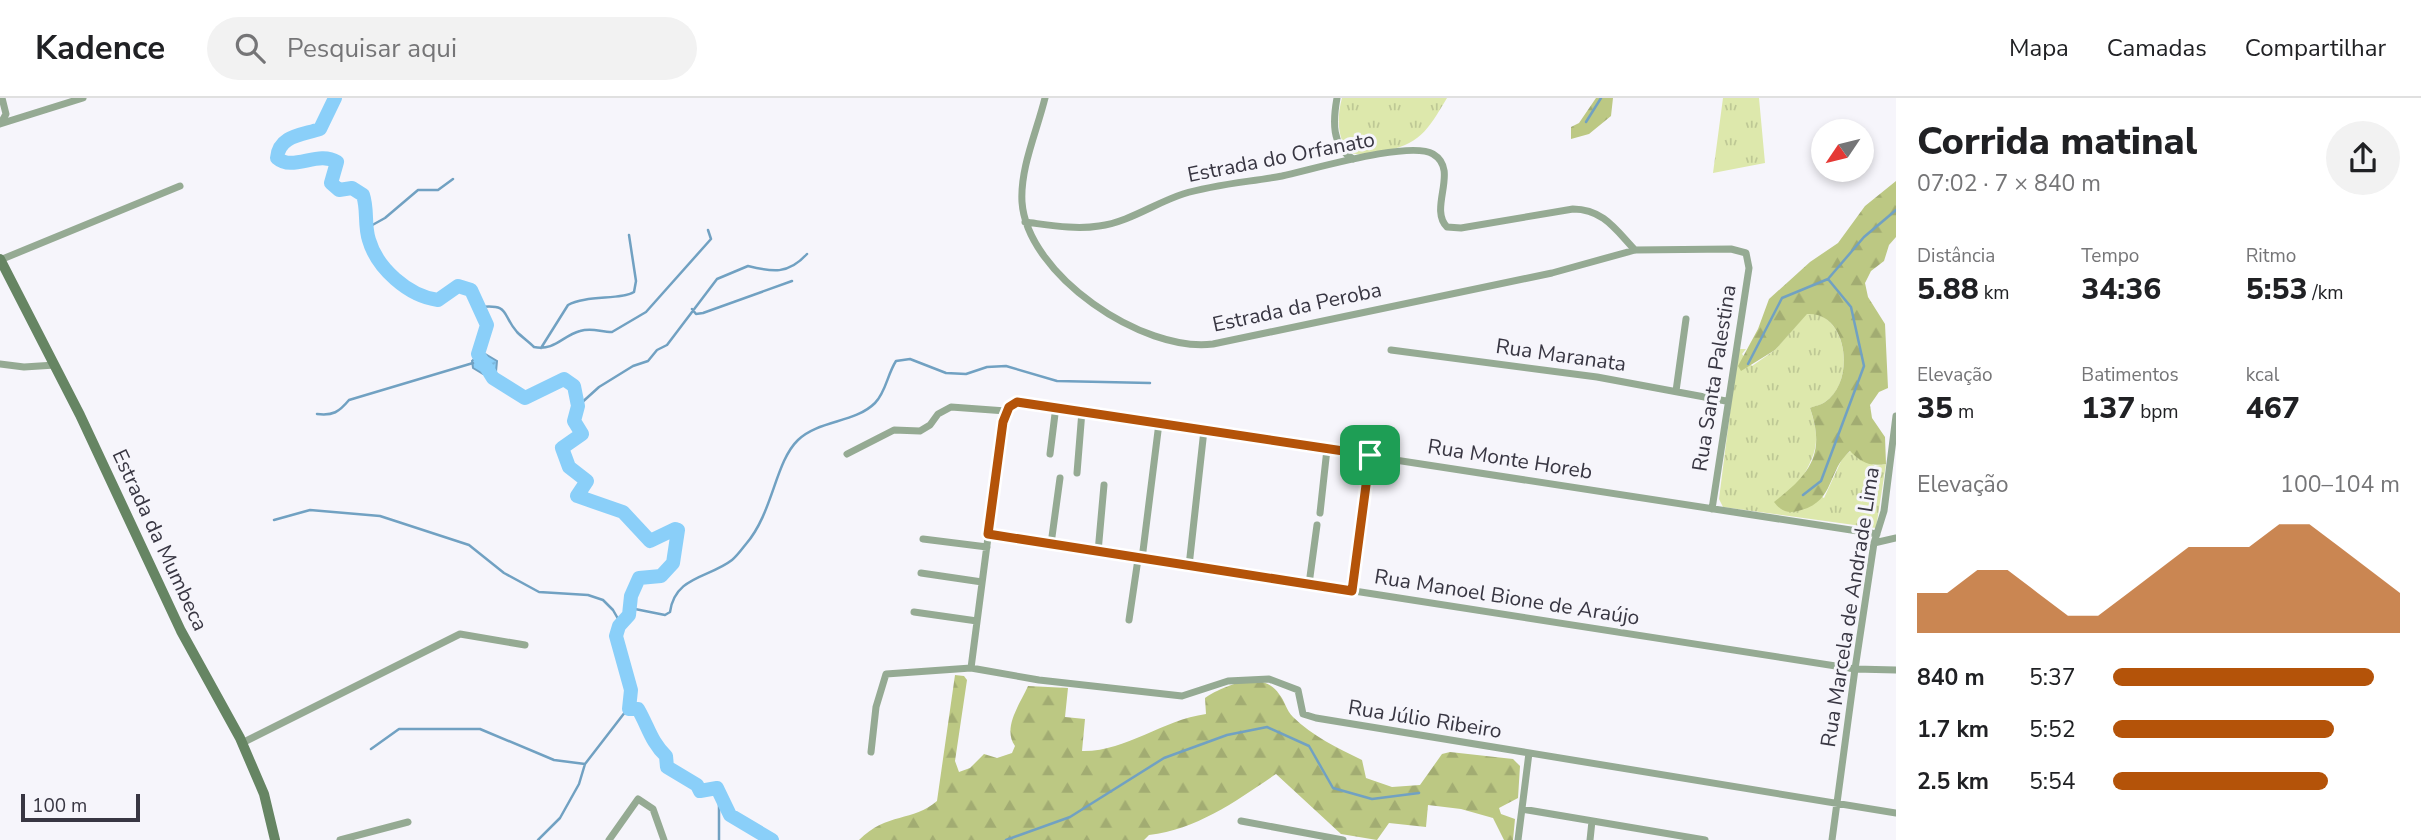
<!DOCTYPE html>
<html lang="pt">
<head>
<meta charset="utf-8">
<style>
  :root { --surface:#fff; --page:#f2f2f2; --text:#202124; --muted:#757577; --line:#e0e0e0; --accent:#b45309 }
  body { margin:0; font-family:"Nunito Sans",sans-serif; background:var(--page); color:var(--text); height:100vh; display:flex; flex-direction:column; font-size:26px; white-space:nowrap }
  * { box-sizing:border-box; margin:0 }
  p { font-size:23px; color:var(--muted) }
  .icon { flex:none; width:38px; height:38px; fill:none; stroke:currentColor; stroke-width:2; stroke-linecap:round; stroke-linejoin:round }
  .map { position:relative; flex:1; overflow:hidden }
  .details { display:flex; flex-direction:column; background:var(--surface); width:525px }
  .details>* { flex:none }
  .needle { width:46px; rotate:235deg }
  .buttons { position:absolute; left:1811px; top:21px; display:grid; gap:14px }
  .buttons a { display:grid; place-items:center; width:63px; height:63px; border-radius:50%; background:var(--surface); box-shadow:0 4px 10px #0003; font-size:35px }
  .scale { position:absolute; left:21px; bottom:18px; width:119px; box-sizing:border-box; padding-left:7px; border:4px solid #383642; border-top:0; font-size:19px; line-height:24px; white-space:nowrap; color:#383642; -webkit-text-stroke:5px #f6f5fb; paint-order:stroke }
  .pin { position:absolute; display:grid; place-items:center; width:60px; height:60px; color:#fff; margin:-30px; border-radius:14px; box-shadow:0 4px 10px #0006 }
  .round { display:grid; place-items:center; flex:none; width:74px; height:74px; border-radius:37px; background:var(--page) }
  .head { display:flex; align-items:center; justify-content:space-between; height:119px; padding:0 21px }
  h1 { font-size:38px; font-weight:800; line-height:52px }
  .metrics { display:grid; grid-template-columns:repeat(3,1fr); gap:10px; height:119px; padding:7px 21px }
  .metrics div { display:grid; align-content:center }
  .metrics b { font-size:30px; font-weight:800 }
  .metrics small { font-size:19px; font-weight:400 }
  .metrics p { font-size:19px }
  .chart { height:196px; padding:14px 21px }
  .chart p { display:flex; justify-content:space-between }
  .chart svg { width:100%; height:126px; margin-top:7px; fill:var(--accent); opacity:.7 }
  ul { padding:0 21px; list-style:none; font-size:23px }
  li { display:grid; grid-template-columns:112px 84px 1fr; align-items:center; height:52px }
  li i { height:18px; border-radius:9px; background:var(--accent) }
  header { display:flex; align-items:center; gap:42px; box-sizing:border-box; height:98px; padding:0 35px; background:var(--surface); border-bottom:2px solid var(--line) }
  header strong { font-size:33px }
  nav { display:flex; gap:38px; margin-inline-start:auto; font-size:24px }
  .search { width:490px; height:63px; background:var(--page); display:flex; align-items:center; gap:18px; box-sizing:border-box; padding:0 24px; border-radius:38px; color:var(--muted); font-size:26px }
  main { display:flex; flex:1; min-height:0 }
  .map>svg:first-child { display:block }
  .grass { fill:url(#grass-tufts) }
  .forest { fill:url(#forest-firs) }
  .water { fill:url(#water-ripples); stroke:#71a1c2; stroke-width:2 }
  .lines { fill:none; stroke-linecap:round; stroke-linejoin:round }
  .stream { stroke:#71a1c2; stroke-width:2.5 }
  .river { stroke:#8acff9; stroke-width:14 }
  .minor { stroke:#95aa93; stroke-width:7 }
  .secondary { stroke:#668563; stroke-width:10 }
  .route-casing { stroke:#fff; stroke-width:14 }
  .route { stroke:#b45309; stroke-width:9 }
  .labels { text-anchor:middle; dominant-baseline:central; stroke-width:6; stroke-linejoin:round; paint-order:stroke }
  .street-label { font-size:21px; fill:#383642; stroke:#f6f5fb }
</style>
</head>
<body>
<header>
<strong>Kadence</strong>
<div class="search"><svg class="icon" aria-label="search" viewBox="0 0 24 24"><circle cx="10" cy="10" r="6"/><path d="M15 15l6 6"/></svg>Pesquisar aqui</div>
<nav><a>Mapa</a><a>Camadas</a><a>Compartilhar</a></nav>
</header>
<main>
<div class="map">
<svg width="1896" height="742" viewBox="0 0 1896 742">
  <defs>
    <pattern id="grass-tufts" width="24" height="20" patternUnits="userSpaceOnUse" patternTransform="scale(1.75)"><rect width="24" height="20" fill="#dde8ac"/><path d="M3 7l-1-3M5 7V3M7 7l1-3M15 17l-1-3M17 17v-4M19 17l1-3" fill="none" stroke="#bec895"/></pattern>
    <pattern id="forest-firs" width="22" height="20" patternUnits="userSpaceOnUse" patternTransform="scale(1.75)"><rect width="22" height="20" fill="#bcc883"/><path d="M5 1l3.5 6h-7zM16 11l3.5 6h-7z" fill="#a2ac72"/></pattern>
    <pattern id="water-ripples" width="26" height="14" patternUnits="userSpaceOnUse" patternTransform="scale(1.75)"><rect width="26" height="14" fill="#8acff9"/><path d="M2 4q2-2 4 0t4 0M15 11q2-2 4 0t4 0" fill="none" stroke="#78b2d7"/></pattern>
  </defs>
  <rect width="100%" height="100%" fill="#f6f5fb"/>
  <path class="grass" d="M1342 0H1447C1427 33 1420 47 1380 54 1368 56 1359 59 1347 53 1337 36 1337 19 1342 0Z
    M1723 0H1759L1765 65 1713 75Z
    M1807 215C1848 214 1856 284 1825 304 1821 307 1815 308 1810 310 1821 343 1817 355 1799 385L1824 400 1843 359 1851 353 1875 368 1886 366 1876 430 1723 409 1719 401 1738 251H1746L1742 256 1752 268 1775 252Z"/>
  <path class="forest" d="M1596 0H1613L1611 18 1589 36 1571 41V29L1579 25Z
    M1896 83V139L1889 147 1884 163 1871 173 1865 185 1868 199 1885 226 1888 290 1879 294 1870 307 1872 320 1885 339 1886 366C1869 369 1861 364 1850 353 1826 374 1836 404 1798 413 1787 416 1780 412 1774 404 1810 376 1826 356 1810 310 1814 308 1821 307 1825 304 1856 284 1848 213 1807 216L1775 252 1741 273 1738 268 1758 231 1769 201 1810 164 1838 145 1865 108Z
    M955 577 964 578 967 582 955 663 959 674 970 670 984 656 997 660 1012 655 1015 648C1002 630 1020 606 1028 588L1068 590 1065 619 1085 621 1082 653C1126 654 1162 622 1206 616L1205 600C1223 588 1263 571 1279 596 1285 603 1286 612 1293 619 1312 638 1338 650 1362 662L1366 680 1392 689 1420 687 1442 656 1450 654 1513 661 1520 668 1518 700 1499 710 1501 716 1515 721 1513 742H1504L1493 720 1461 711 1428 707 1426 729 1389 725 1377 742 1341 736 1276 676C1236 703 1198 731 1149 737L1144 742H859C887 714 913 724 937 703Z"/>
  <path class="water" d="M482 254 497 263 496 274 483 276 473 270 472 263Z"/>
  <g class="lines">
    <path class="stream" d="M1586 24 1601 0
      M367 130 385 120 418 92H438L453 81
      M480 209C511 206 501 216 517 234 522 239 529 244 534 249 555 253 562 238 580 233 592 229 600 234 612 234L646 214 711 141 708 132
      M692 211 696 216 703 215 792 183
      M541 250 568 207C585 197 622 202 634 194L636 183 629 137
      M1748 266 1782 200 1828 181 1864 139 1896 112
      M578 308 599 289 633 268 648 263 657 252 667 247 717 181 748 168C772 174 788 177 807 156
      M317 316C333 318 339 314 349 302L473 265
      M1803 397 1821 383 1864 268 1851 209 1828 181
      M274 422 310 412 380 418 469 447 504 475 539 494 588 497 603 502 613 512 621 526
      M630 510 665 517 670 514C675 478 709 480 732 462 737 458 742 451 746 446 773 415 775 364 798 342 819 322 855 325 875 305 886 294 887 277 896 263L910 261 946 275 966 276 987 269 1006 268 1057 283 1150 285
      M371 651 399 631H480L554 662 585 666
      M538 742 560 720 579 686 585 666 629 609
      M719 742V695
      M1006 742 1070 719 1164 660 1227 637 1267 629 1309 648 1333 690 1372 701 1419 695"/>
    <path class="river" d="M335 0 320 31C303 37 279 37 277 60 293 74 318 52 337 64L331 85 339 92 352 90 363 97C368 112 364 127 369 142 377 170 408 198 438 202L458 188 471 192 487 227 478 256 493 280 525 300 564 281 574 288 578 308 574 323 582 336 562 350 569 369 587 383 577 398 623 414 650 443 675 431 678 432 673 465 661 478 639 480 631 498 629 517 619 528 616 538 631 592 629 611H638C648 628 651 644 666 658L667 669 697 687 700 693 717 690 730 717 772 742"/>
    <path class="minor" d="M1045 0C1037 33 1020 70 1022 104 1027 177 1143 255 1213 246L1552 175 1635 152 1731 151 1746 155 1749 170 1712 411
      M1337 0C1333 22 1331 48 1353 61
      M1 25 6 16 2 0
      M0 26 83 0
      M1025 124C1049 127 1075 132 1099 128 1129 124 1155 105 1183 96 1215 86 1249 84 1282 78 1311 72 1410 42 1433 56 1460 72 1428 110 1447 129L1461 130 1573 111C1603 111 1616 132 1635 152
      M0 162 180 88
      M1391 252 1597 279 1726 303
      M0 266 24 269 55 267
      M1676 293 1686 221
      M847 356 894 332 920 333 930 327 938 316 951 309 1006 313
      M1050 356 1056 308
      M1077 375 1082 313
      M1320 415 1327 351
      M988 436 1855 571 1896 572
      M923 441 987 449
      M1874 445 1896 440
      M1051 446 1060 380
      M1098 454 1104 387
      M1142 461 1159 325
      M1189 468 1204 332
      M921 475 982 484
      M1309 486 1317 427
      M1352 493 1370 357
      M914 514 977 523
      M1129 522 1138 461
      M971 570 1003 324 1009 309 1017 304 1877 436
      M242 645 460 536 525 547
      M871 654 876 609 886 576 971 570 1039 582 1182 598 1228 583 1269 581 1298 592 1303 616 1316 620 1896 715
      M1522 711 1705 742
      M1241 723 1343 742
      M340 742 408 724
      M609 742 638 701 653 711 664 742
      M1518 742 1529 655
      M1590 742 1592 723
      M1832 742 1855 571 1874 445 1884 413 1896 318"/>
    <path class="secondary" d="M0 161 80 317 181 533 240 640 264 696 275 742"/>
  </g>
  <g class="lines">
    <g class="route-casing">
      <path id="route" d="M1017 304 1370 357 1352 493 988 436 1003 324 1009 309Z"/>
    </g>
    <use href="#route" class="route"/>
  </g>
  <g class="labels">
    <g class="street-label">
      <text transform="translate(1281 59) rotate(-11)">Estrada do Orfanato</text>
      <text transform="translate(1297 209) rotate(-12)">Estrada da Peroba</text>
      <text transform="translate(1561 257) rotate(8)">Rua Maranata</text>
      <text transform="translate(1714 280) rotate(-81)">Rua Santa Palestina</text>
      <text transform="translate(1510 361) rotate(9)">Rua Monte Horeb</text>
      <text transform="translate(160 442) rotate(65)">Estrada da Mumbeca</text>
      <text transform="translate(1507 499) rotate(9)">Rua Manoel Bione de Araújo</text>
      <text transform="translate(1850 509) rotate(-81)">Rua Marcela de Andrade Lima</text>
      <text transform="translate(1425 621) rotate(9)">Rua Júlio Ribeiro</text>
    </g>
  </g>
</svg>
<div class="buttons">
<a><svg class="needle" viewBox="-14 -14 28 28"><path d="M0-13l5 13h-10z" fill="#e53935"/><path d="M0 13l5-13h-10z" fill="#757577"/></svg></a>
</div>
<div class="scale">100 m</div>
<div class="pin" style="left:1370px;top:357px;background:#1e9e55"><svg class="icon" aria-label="arrive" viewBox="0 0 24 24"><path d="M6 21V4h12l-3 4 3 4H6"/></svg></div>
</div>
<section class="details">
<div class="head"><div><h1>Corrida matinal</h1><p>07:02 · 7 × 840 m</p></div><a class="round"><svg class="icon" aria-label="share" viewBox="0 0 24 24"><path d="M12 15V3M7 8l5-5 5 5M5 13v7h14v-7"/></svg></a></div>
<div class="metrics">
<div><p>Distância</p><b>5.88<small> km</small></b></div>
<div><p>Tempo</p><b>34:36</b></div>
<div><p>Ritmo</p><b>5:53<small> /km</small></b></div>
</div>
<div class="metrics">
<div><p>Elevação</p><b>35<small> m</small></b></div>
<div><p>Batimentos</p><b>137<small> bpm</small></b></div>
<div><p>kcal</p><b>467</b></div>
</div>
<div class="chart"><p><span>Elevação</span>100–104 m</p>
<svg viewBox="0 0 160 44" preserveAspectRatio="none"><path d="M0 44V30L10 30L20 22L30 22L40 30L50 38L60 38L70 30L80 22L90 14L100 14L110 14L120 6L130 6L140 14L150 22L160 30V44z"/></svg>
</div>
<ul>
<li><b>840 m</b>5:37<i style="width:91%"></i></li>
<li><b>1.7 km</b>5:52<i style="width:77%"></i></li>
<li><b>2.5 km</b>5:54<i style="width:75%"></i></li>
</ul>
</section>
</main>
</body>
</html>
